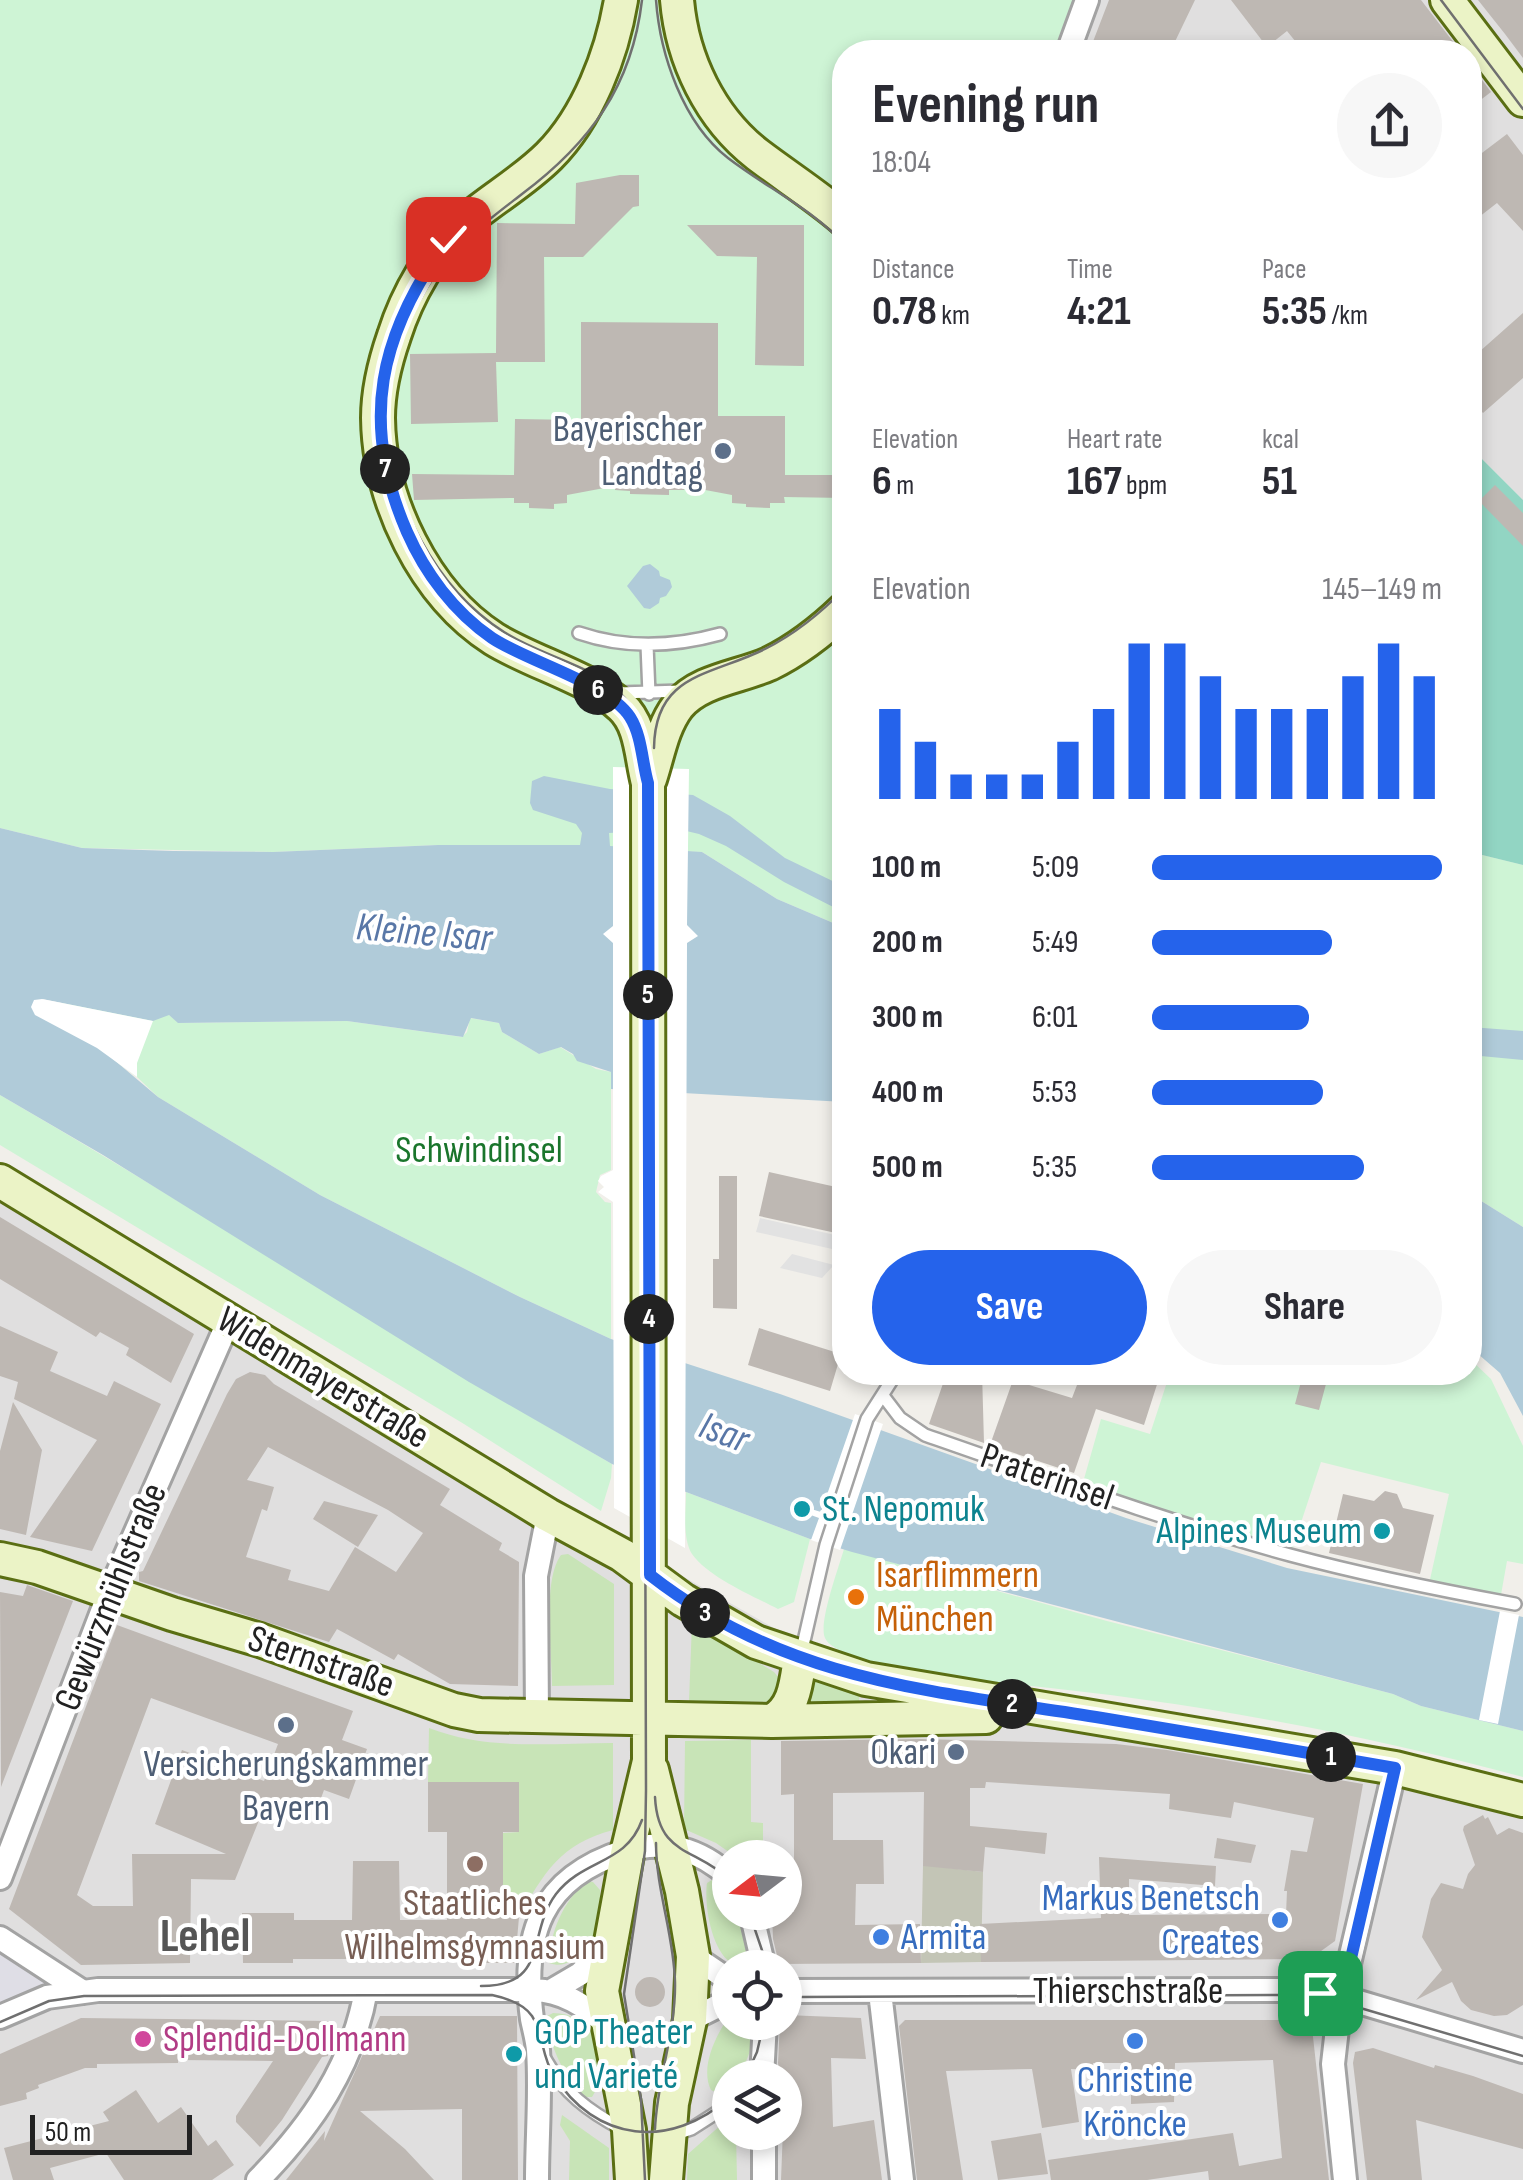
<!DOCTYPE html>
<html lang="en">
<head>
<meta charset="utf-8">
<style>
  :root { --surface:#fff; --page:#f7f7f7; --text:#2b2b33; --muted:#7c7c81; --accent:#2563eb }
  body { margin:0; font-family:"Sofia Sans Condensed",sans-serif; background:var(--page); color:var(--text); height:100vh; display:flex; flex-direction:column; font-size:38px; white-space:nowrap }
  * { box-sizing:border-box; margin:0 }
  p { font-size:32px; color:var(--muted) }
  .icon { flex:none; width:55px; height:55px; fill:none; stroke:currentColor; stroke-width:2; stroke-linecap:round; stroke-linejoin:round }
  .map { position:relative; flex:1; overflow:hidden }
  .sheet { position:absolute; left:832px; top:40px; width:650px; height:1345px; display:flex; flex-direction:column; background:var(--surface); border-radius:40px; box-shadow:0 5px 15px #0003 }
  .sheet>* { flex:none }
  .needle { width:65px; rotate:254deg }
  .tools { position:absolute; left:712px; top:1840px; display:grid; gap:20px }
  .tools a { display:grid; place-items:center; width:90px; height:90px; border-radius:50%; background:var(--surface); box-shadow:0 5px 15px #0003; font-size:50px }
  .scale { position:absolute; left:30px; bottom:25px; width:162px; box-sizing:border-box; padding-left:10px; border:5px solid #222; border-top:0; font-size:28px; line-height:35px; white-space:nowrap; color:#222; -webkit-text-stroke:8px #fff; paint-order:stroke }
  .pin { position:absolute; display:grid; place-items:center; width:85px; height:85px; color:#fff; margin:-42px; border-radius:20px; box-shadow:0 5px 15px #0006 }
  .km { position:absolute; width:50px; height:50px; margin:-25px; border-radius:50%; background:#222; color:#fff; font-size:28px; line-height:50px; text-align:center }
  .round { display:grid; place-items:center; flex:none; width:105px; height:105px; border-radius:52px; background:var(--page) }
  .headline { display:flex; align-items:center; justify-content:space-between; height:170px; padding:0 40px }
  h1 { font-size:55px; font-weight:700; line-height:75px }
  .metrics { display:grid; grid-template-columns:repeat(3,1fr); gap:15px; height:170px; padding:10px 40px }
  .metrics div { display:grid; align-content:center }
  .metrics b { font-size:42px; font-weight:700 }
  .metrics small { font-size:28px; font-weight:400 }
  .metrics p { font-size:28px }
  .chart { height:280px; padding:20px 40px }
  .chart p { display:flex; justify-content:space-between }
  .chart svg { width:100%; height:180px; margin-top:10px; stroke:var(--accent); stroke-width:6 }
  .primary-button { display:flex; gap:20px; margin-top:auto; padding:20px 40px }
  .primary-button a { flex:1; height:115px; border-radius:60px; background:var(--accent); color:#fff; font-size:40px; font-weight:700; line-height:115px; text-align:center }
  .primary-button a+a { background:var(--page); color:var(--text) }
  ul { padding:0 40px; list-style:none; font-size:32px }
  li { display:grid; grid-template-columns:160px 120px 1fr; align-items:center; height:75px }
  li i { height:25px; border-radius:12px; background:var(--accent) }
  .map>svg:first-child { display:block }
  .residential { fill:#e0dfdf; fill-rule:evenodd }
  .construction { fill:#c3c5b6 }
  .grass { fill:#c8e4b7 }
  .park { fill:#cef4d5 }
  .pitch { fill:#92d5c3 }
  .parking { fill:#e2e2e2 }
  .plaza { fill:#dfdee6 }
  .water { fill:#b0cbd9 }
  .pier { fill:#fff }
  .building { fill:#beb8b3; fill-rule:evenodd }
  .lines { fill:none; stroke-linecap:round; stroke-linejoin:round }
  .service-casing { stroke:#a3a3a3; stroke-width:16 }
  .minor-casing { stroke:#a3a3a3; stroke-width:28 }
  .secondary-casing { stroke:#5a6e13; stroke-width:38 }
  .service { stroke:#fff; stroke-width:11 }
  .minor { stroke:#fff; stroke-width:22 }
  .secondary { stroke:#ebf3c6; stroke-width:32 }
  .tram { stroke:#707070; stroke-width:2.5 }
  .route-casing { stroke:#fff; stroke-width:20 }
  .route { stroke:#2563eb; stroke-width:12 }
  .service-dot { fill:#5c6f8a; stroke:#fff; stroke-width:4 }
  .culture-dot { fill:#0f9aa8; stroke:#fff; stroke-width:4 }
  .food-dot { fill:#e8710a; stroke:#fff; stroke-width:4 }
  .education-dot { fill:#8d6e63; stroke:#fff; stroke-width:4 }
  .shop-dot { fill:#3f7fe0; stroke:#fff; stroke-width:4 }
  .hotel-dot { fill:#d1479c; stroke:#fff; stroke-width:4 }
  .labels { text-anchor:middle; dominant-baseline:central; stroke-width:8; stroke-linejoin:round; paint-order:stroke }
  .service-label { font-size:38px; fill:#4e5e75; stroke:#fff; text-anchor:end }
  .park-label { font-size:38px; fill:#1a752c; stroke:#fff }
  .street-label { font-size:38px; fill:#222; stroke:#fff }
  .culture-label { font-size:38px; fill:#0d838f; stroke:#fff; text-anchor:start }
  .food-label { font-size:38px; fill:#c56008; stroke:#fff; text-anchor:start }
  .shop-label { font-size:38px; fill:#366cbe; stroke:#fff; text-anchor:end }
  .education-label { font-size:38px; fill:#785e54; stroke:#fff }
  .hotel-label { font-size:38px; fill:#b23c85; stroke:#fff; text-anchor:start }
  .water-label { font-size:40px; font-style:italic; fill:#5977a7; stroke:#fff }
  .district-label { font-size:48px; font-weight:bold; fill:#555; stroke:#fff }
</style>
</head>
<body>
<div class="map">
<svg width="1523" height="2180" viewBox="0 0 1523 2180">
  <rect width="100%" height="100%" fill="#f1efea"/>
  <path class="residential" d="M1076 0H1523V500L1470 447V52H1056Z
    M0 1196 147 1273 827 1658 1437 1786 1523 1814V2180H0ZM730 1858H785V1912H730ZM730 1968H785V2022H730ZM730 2078H785V2132H730Z"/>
  <path class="construction" d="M923 1865 983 1872 981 1962 921 1963Z"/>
  <path class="grass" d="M568 1554 614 1584V1685L552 1686C552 1653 542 1581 561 1555Z
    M692 1623 774 1672 782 1681 775 1702 689 1701Z
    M810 1675 860 1693 859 1701 806 1702Z
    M429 1728C488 1751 550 1743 613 1743V1830C560 1844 544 1873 519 1917H503V1833L519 1832V1782H428Z
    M751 1740V1822L763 1823V1857H736L716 1843 684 1829 685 1741Z
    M715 1878 730 1887V1912L741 1913 754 1967C745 1967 736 1967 730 1962 711 1948 704 1904 707 1883Z
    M587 1881 593 1882 600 1890C600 1918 601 1947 572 1961 563 1965 558 1966 549 1963 550 1932 563 1901 587 1881Z
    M553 2013C597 2013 615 2062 592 2097H583C563 2073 549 2047 547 2016Z
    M728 2018 730 2022 755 2023C754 2042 748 2061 738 2077L730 2078V2089L721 2095 711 2090C700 2068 715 2037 728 2018Z
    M562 2115 609 2148V2180H569L570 2141 560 2125Z
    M730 2117V2132L736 2133 737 2180H687L688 2154Z"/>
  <path class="park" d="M0 0H1076L1056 52H845V928L777 899 702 852 438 845 273 852 82 848 0 828Z
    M1470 852 1523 865V1227L1470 1194Z
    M34 1000 169 1015 179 1023 347 1021 462 1037 467 1032 470 1018 499 1023 502 1032 539 1054 560 1047 596 1069 611 1072V1170L600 1175 596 1192 605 1202 611 1203V1339L520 1297 320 1195 158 1097 137 1077Z
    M0 1095C206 1214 405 1345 612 1464L611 1478 601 1511 464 1424 0 1145Z
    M1470 1359 1491 1379 1523 1446V1564L1507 1561 1499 1606 1427 1593 1449 1494 1321 1462 1288 1562 1141 1516 1080 1493 1101 1419 1150 1434 1170 1373 1470 1372Z
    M686 1492 810 1539 794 1602 778 1609C753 1596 708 1577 692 1554 682 1538 686 1510 686 1492Z
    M844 1549 1107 1621 1393 1694 1421 1706 1523 1731V1777C1351 1731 1176 1699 999 1683 970 1680 837 1665 825 1638 818 1623 839 1567 844 1549Z"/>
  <path class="pitch" d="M1470 447 1523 500V865L1470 852Z"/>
  <path class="parking" d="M760 1218 844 1237 841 1251 756 1232Z
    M792 1254 834 1265 822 1278 780 1268Z"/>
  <path class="plaza" d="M0 1950 47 1981 46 1986 0 2004Z"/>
  <path class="water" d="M650 564 659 571 660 576 670 580 672 587 666 596 660 598 659 603 650 609 644 608 627 586 643 566Z
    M544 776 610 789 693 795 730 816 785 858 845 887V913L784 882 726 846 699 834 678 829 609 833 610 846 702 852 777 899 845 928V1102L611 1089V1072L577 1061 573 1054 561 1047 539 1054 502 1032 499 1023 471 1018 463 1037 347 1021 178 1023 169 1015 153 1021 42 999 158 1097 320 1195 520 1297 611 1339 780 1394 1126 1518 1287 1568 1523 1617V1731L1421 1706 1393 1694 852 1552 810 1539 612 1464 469 1382 103 1155 0 1095V828L82 848 173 851 273 852 438 845H580L582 833 576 824 533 810 530 803 532 781Z
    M1470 1027 1523 1031V1060L1470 1055Z
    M1470 1194 1523 1227V1416L1500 1373 1470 1347Z"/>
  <path class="pier" d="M613 767 689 769 687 925 698 936 687 943 685 1548 614 1508 613 1202 598 1192 604 1187 598 1181 601 1176 613 1170V943L603 934 613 926Z
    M42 999 153 1021 137 1063V1077L97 1048 35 1015 31 1007 34 1000Z
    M855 1414 883 1424 840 1550 811 1540 819 1518 800 1511 801 1506 821 1512Z
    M1500 1611 1519 1615 1498 1724 1479 1720Z"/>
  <path class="building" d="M1109 0H1195L1170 52H1089Z
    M1231 0H1421L1461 52H1304L1287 31 1267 47Z
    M1478 0H1523V58L1505 34Z
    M1470 64 1491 92 1470 108Z
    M1507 134 1523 155V231L1497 203 1470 224V162Z
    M620 175H639V206L633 207 583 257H544L545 362H496L498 422 411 424 410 354 496 353 497 223 575 224 576 183Z
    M687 225H804V366L755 365 757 257 717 256Z
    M1523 313V378L1483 413 1470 398V360Z
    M581 322 718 323V416H785V475H845V498L784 497 785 503H770V508L746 507V504L732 503V495L684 486V490H669V495L630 494V491L615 490V486L567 495V503L554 504V509L529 508V503H514V498L414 500 412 474 514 475 515 419 581 420Z
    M1495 485 1523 513V546L1479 501Z
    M769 1172 845 1189V1235L759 1216Z
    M719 1176H737V1309L713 1308V1259H719Z
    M0 1217 194 1334 171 1383 126 1355 129 1348 100 1332 96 1337 0 1279Z
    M0 1326 58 1352 50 1371 107 1396 114 1381 161 1404 92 1551 30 1537 97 1440 14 1399 18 1382 0 1376Z
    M759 1328 841 1354 830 1391 748 1365Z
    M250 1372 265 1375 274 1384 450 1489 440 1505 502 1543 499 1550 519 1562 518 1686 450 1684 398 1654 394 1660 337 1629 329 1642 139 1581V1572L143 1571 227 1394 236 1379ZM268 1447 388 1510 423 1533 396 1572 355 1547 329 1591 288 1580 291 1570 246 1557 262 1509 267 1511 274 1487 247 1480Z
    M947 1372H982L984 1443 929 1424Z
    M1082 1372H1161L1144 1425 1096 1409 1074 1473 990 1445 1013 1380 1072 1398Z
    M1302 1378 1326 1384 1319 1410 1295 1404Z
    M13 1402 42 1450 26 1535 0 1529V1451Z
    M1385 1491 1397 1494 1403 1508 1434 1515 1420 1574 1329 1553 1343 1494 1374 1501Z
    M324 1501 378 1515 358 1547 313 1519Z
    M27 1585 73 1601 1 1787 0 1592 23 1596Z
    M117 1625 353 1711 342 1740 367 1749 349 1799 324 1790 313 1820 266 1803 235 1880 191 1879 190 1963 81 1965 9 1909ZM151 1698 278 1744 264 1781 182 1750 155 1824 226 1854H132L133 1906H93L77 1895Z
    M920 1739 1116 1744 1167 1750 1363 1784 1335 1941 1310 1959 981 1962 980 1924 1101 1918 1099 1857 1216 1866 1215 1886 1129 1879V1915L1286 1914 1287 1891H1284L1291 1850 1307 1852 1314 1818 1234 1802 1231 1818 1169 1809 1170 1794 986 1782 985 1788H970V1826L1047 1833 1045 1854 985 1847 983 1872 923 1866 924 1792 833 1793V1840H883L884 1884H856L855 1925 920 1924 921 1963 779 1964 773 1939 772 1912H794V1794L781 1795V1741Z
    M428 1782H519V1832H503V1917H519L515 1963H460V1959H293V1963H243L242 1913H294V1920H352L353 1861H399L400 1920H447V1832H428Z
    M1483 1815 1485 1819 1488 1817 1497 1835 1509 1828 1523 1833V2005L1507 2015 1494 2016 1471 2010 1461 2001 1452 1982 1416 2000 1442 1970 1422 1937 1431 1899 1441 1883 1463 1889 1468 1874 1475 1865 1463 1830 1464 1826Z
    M1217 1838 1256 1845 1251 1863 1214 1858Z
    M635 1992a15 15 0 1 1 30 0a15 15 0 1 1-30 0Z
    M785 2015 861 2018 866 2059 831 2058 833 2127 874 2120 882 2180H781L785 2078H780L778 2063 780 2022H785Z
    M380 2016H517L518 2180H462V2109L360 2111 405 2149 434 2180H286L325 2131 324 2141Z
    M81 2018 329 2021 328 2056 322 2057 282 2120 260 2147 236 2122V2116L273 2061 178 2060V2063L97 2064V2068H85L38 2085 39 2088 26 2093 27 2099 0 2106V2054Z
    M905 2020H1299L1312 2028 1329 2180H1209L1208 2171 1147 2180H1051L1048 2160 1233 2133 1239 2166 1282 2158 1273 2060 1175 2063 1174 2102 1131 2104V2063H1093V2070L1071 2069 1079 2122 1042 2128 1032 2069 946 2071 963 2180H917L899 2026Z
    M1373 2048 1434 2068 1435 2065 1473 2076 1523 2094V2149L1416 2120 1422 2180H1367L1353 2063 1355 2052Z
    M136 2090 158 2123 181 2107 208 2146 216 2140 234 2165 212 2180H124L106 2153 50 2168 54 2180H13L4 2148 109 2121 103 2112Z
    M1041 2133 1048 2174 998 2180 991 2141Z"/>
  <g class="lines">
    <g class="service-casing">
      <path id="service" d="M579 633C626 649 673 647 720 634
        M647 645 649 694
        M620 693 681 691
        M884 1397 900 1418 925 1435C1046 1477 1166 1521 1290 1555 1364 1575 1439 1590 1515 1604
        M801 1654 826 1545 867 1419 897 1372
        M545 2059C564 2093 588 2111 622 2129
        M673 2135 691 2129 730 2104"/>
    </g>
    <g class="minor-casing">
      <path id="minor" d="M1068 52 1087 0
        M537 1718 536 1576 548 1515
        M0 1878 110 1591 229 1320
        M751 1912 764 1968
        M0 1938 83 1992
        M693 1956 730 1981
        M551 1991 580 1974 608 1947
        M785 1991 1298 1990 1342 1997 1523 2051
        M880 1992 902 2180
        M0 2017 47 1997 98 1990H534C563 1991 583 2005 606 2023
        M690 2020 730 2000
        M762 2078 765 2022
        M258 2180C311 2126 353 2066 366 1990
        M537 2180C537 2137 541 2092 538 2050 537 2039 534 2029 532 2019 521 1935 540 1878 625 1851 664 1838 701 1850 730 1877
        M764 2180V2132
        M1345 2180 1333 2064 1340 2002 1395 1768"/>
    </g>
    <g class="secondary-casing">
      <path id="secondary" d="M621 0C612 54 588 117 549 156 524 181 492 199 465 222 432 250 407 295 394 336 385 362 378 391 378 418 379 500 424 594 494 639 529 661 594 680 621 706 642 725 641 757 648 783L649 1761 628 1849 602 1991 629 2130 632 2180
        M677 0C682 59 710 118 758 155 787 177 817 196 845 220
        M1447 0 1523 100
        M650 779C658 755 662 727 678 706 699 680 740 677 769 664 798 650 822 631 845 609
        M0 1181 548 1515 622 1555 683 1600 756 1642 866 1679 1395 1768 1523 1800
        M0 1559 37 1567 172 1614 260 1640 454 1710 479 1715 772 1721 986 1717
        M772 1721C795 1708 796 1683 800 1658
        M652 1770 682 1891 693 1956 690 2020 672 2103 666 2180"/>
    </g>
    <use href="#service" class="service"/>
    <use href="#minor" class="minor"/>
    <use href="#secondary" class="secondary"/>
    <path class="tram" d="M642 0C632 86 590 143 522 194 491 218 462 239 438 271 410 310 385 371 387 420 389 500 436 589 504 632 551 663 623 668 643 729L646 1790 645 1851 624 1994 641 2099 645 2180
      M656 0C660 55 683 123 728 158 767 188 811 208 845 245
      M1441 0 1523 109
      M654 748C655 673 711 676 765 649 795 634 822 612 845 588
      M655 1797C658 1857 696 1847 730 1880
      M749 1912 768 1968
      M481 1986C550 1986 526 1934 556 1894 584 1858 626 1865 642 1820
      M785 2001 799 1997 1297 1995 1340 2002 1523 2056
      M0 2022 49 2001 84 1996 492 1995C506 1998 523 2003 532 2016 543 2033 542 2057 553 2074 595 2143 671 2150 730 2097
      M745 2078 757 2052 764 2022
      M655 2129C657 2080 676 2032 675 1982 674 1935 656 1890 656 1843"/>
  </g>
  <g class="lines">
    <g class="route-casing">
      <path id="route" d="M448 239C379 334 359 422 407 532 425 573 454 612 492 638 528 662 608 683 630 717 642 736 642 762 648 783L650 1575C788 1683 936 1691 1102 1718 1200 1734 1297 1751 1395 1768L1342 1997 1320 1993"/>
    </g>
    <use href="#route" class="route"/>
  </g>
  <g class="service-dot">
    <circle cx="723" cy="451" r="10"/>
    <circle cx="286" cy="1725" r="10"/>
    <circle cx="956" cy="1752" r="10"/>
  </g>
  <g class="culture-dot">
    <circle cx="802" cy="1509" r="10"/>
    <circle cx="1382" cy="1531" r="10"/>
    <circle cx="514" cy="2054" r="10"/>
  </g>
  <circle class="food-dot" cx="856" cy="1597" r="10"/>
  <circle class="education-dot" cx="475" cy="1864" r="10"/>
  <g class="shop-dot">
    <circle cx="1280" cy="1920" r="10"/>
    <circle cx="881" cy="1937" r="10"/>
    <circle cx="1135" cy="2041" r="10"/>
  </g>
  <circle class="hotel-dot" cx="143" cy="2039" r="10"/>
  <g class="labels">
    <g class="service-label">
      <text x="703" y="429">Bayerischer<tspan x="703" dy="44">Landtag</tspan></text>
      <text x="936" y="1752">Okari</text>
      <text x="286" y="1764" text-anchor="middle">Versicherungskammer<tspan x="286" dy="44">Bayern</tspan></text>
    </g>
    <g class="park-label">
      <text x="479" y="1150">Schwindinsel</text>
    </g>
    <g class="street-label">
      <text transform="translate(323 1378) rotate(31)">Widenmayerstraße</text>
      <text transform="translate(1047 1477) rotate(19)">Praterinsel</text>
      <text transform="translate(111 1597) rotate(-68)">Gewürzmühlstraße</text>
      <text transform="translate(321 1662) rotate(19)">Sternstraße</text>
      <text x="1128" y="1991">Thierschstraße</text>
    </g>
    <g class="culture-label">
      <text x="822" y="1509">St. Nepomuk</text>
      <text x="1362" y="1531" text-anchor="end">Alpines Museum</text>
      <text x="534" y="2032">GOP Theater<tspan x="534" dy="44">und Varieté</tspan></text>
    </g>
    <g class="food-label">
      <text x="876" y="1575">Isarflimmern<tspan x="876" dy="44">München</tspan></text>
    </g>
    <g class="shop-label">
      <text x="1260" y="1898">Markus Benetsch<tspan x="1260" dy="44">Creates</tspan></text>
      <text x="901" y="1937" text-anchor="start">Armita</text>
      <text x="1135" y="2080" text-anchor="middle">Christine<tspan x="1135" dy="44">Kröncke</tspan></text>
    </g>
    <g class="education-label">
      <text x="475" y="1903">Staatliches<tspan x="475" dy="44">Wilhelmsgymnasium</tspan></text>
    </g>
    <g class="hotel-label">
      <text x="163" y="2039">Splendid-Dollmann</text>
    </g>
    <g class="water-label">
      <text transform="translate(424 933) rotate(5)">Kleine Isar</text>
      <text transform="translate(724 1433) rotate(20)">Isar</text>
    </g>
    <g class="district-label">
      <text x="205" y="1936">Lehel</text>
    </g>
  </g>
</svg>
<div class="tools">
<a><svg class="needle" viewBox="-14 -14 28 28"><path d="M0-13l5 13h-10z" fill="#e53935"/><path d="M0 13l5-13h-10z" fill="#7c7c81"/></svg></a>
<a><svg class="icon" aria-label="locate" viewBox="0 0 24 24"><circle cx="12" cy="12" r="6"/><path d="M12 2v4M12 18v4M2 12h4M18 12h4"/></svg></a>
<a><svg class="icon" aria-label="layers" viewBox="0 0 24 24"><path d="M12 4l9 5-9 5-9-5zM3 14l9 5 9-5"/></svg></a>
</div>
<div class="scale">50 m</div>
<div class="pin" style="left:1320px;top:1993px;background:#1e9e55"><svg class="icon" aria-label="arrive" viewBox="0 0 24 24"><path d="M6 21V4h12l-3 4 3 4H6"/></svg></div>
<div class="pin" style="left:448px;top:239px;background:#d93025"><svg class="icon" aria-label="check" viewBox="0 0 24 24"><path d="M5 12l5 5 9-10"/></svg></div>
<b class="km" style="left:1331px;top:1757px">1</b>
<b class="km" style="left:1012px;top:1704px">2</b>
<b class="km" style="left:705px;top:1613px">3</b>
<b class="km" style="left:649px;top:1319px">4</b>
<b class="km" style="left:648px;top:995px">5</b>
<b class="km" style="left:598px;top:690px">6</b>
<b class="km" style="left:385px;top:469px">7</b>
<section class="sheet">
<div class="headline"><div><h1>Evening run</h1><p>18:04</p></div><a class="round"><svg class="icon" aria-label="share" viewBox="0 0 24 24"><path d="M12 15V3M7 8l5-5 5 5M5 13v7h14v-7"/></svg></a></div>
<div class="metrics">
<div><p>Distance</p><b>0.78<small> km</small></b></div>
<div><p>Time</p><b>4:21</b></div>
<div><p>Pace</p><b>5:35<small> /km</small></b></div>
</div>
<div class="metrics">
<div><p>Elevation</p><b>6<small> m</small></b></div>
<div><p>Heart rate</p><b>167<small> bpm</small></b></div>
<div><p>kcal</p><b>51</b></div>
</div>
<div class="chart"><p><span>Elevation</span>145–149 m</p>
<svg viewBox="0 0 160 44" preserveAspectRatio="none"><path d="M5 44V22M15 44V30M25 44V38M35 44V38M45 44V38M55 44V30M65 44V22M75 44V6M85 44V6M95 44V14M105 44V22M115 44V22M125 44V22M135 44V14M145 44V6M155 44V14"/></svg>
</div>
<ul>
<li><b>100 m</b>5:09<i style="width:100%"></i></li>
<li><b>200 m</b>5:49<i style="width:62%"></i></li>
<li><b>300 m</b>6:01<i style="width:54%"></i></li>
<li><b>400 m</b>5:53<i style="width:59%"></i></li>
<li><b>500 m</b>5:35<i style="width:73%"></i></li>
</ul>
<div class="primary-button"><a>Save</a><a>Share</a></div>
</section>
</div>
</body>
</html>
